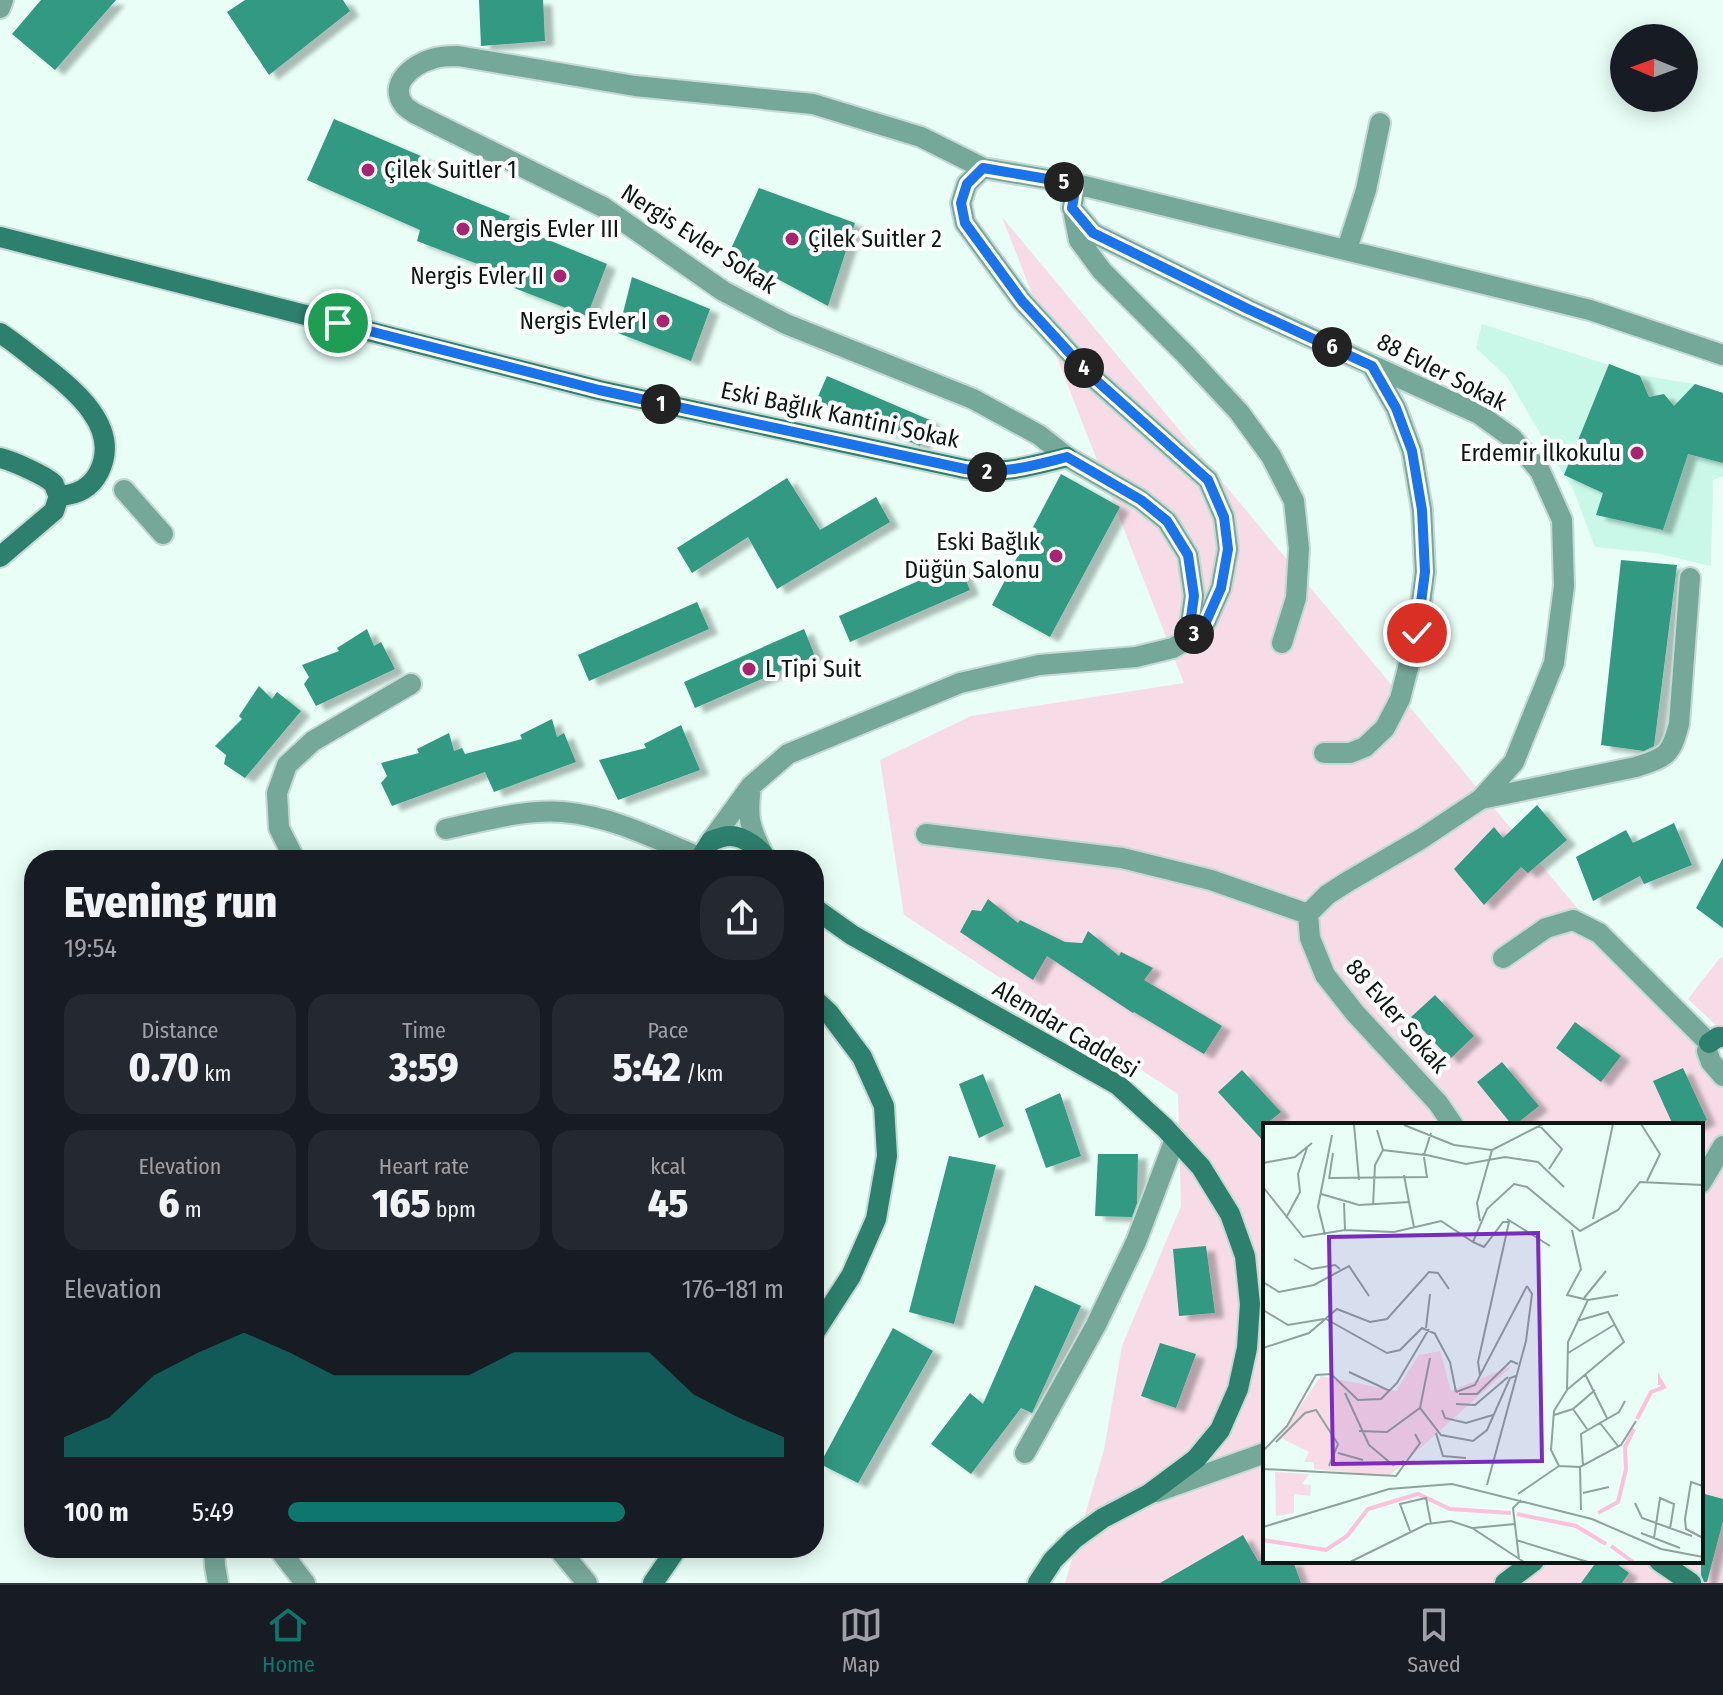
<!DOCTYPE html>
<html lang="en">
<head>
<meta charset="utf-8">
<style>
  :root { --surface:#171b24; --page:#242831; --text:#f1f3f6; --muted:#9ea1a6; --line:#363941; --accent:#0f766e }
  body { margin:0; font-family:"Fira Sans Condensed",sans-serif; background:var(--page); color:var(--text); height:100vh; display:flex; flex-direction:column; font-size:30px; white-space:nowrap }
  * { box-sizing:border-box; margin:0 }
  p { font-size:26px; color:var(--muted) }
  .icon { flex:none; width:44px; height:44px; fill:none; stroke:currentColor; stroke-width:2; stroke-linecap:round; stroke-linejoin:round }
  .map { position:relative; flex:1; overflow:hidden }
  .details { position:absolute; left:24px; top:850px; width:800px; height:708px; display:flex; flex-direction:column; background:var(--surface); border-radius:32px; box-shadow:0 4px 20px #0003 }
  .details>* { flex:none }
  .needle { width:52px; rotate:271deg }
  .buttons { position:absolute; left:1610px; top:24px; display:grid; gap:16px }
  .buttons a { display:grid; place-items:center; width:88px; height:88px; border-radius:50%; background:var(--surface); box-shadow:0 4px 20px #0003; font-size:40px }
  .pin { position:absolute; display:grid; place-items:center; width:68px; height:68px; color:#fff; margin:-34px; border:4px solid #fff; border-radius:50%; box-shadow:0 2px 8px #0007 }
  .km { position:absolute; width:40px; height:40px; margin:-20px; border-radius:50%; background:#222; color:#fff; font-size:22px; line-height:40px; text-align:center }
  .round { display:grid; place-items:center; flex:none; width:84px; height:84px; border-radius:32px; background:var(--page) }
  .overview { display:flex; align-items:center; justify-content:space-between; height:136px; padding:0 40px }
  h1 { font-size:44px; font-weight:800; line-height:60px }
  .figures { display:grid; grid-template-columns:repeat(3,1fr); gap:12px; height:136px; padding:8px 40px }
  .figures div { display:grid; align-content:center; border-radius:20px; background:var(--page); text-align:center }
  .figures b { font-size:40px; font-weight:800 }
  .figures small { font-size:22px; font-weight:400 }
  .figures p { font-size:22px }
  .chart { height:224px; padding:16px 40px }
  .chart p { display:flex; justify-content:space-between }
  .chart svg { width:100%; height:144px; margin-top:8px; fill:var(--accent); opacity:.7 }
  ul { padding:0 40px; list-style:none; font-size:26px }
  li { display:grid; grid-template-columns:128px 96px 1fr; align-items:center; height:60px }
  li i { height:20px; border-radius:10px; background:var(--accent) }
  .tab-bar { display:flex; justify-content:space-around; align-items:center; height:112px; border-top:2px solid var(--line); background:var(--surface); font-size:22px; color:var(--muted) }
  .tab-bar a { display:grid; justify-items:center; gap:4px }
  .tab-bar .active { color:var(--accent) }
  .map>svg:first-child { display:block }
  .built { fill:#c9f8e9 }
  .green { fill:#f7dce7; fill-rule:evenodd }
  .building { fill:#309982; filter:url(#shadow) }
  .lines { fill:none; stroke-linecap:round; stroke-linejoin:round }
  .street-casing { stroke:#c4d9d3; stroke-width:24 }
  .secondary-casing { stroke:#c4d9d3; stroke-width:24 }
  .street { stroke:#76a899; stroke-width:20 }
  .secondary { stroke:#2c806d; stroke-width:20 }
  .route-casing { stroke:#fff; stroke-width:16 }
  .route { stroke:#1a73e8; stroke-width:10 }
  .poi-dot { fill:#a82470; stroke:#fff; stroke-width:3 }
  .labels { text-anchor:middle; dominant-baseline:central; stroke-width:8; stroke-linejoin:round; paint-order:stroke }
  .poi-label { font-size:24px; fill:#0a1713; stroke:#fff; text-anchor:start }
  .street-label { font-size:24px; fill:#0a1713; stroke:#fff }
  .inset-river { fill:none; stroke:#fdc1dc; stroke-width:4 }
  .inset-road { fill:none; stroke:#8fa29c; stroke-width:2 }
  .view { fill:#7b2cbf; fill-opacity:0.15; stroke:#7b2cbf; stroke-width:4 }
  .inset-edge { fill:none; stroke:#0a1713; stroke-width:4 }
</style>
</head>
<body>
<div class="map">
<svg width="1723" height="1583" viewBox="0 0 1723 1583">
  <defs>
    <filter id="shadow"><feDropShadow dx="9" dy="5" stdDeviation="2" flood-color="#0004"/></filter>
  </defs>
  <rect width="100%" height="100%" fill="#e8fef7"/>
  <path class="built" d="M1482 324 1640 375 1695 384 1723 393V476L1713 480 1711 566 1656 553 1595 547 1572 486 1564 475 1508 378 1476 348Z"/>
  <path class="green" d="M1002 217 1677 1028 1723 1062V1583H1065L1104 1450 1122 1346 1181 1206 1178 1094 904 915 880 760 971 716 1184 683ZM1265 1125H1701V1561H1265Z
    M1723 957V1032L1688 999 1719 959Z"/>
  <path class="building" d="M41 0H116L55 70 12 34Z
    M245 0H343L350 11 269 75 227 12Z
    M479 0H543L545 41 481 46Z
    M334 119 428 159 419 179 510 216 507 223 607 264 587 316 514 288 517 279 417 241 420 230 307 180Z
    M759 188 855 223 828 306 729 253Z
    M632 277 710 309 691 361 618 333Z
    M1609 364 1640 376 1649 397 1664 394 1674 406 1695 384 1723 393V463L1688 454 1663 530 1596 515 1603 493 1564 475Z
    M827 376 932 421 920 446 816 401Z
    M1061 474 1120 507 1050 637 992 605Z
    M787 478 820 530 876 497 890 522 777 589 748 537 692 573 677 548Z
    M1621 560 1677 565 1654 746 1644 751 1601 745Z
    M959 563 970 590 850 642 839 616Z
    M697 602 709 629 589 681 578 655Z
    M367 629 374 646 381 642 395 669 316 706 304 684 309 677 302 665 339 651 337 648Z
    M804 629 815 656 695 708 684 682Z
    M259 686 272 699 277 692 301 711 245 778 224 764 226 755 215 746 242 719 239 716Z
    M552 719 557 737 564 733 576 762 494 792 485 772 392 806 381 783 387 776 381 763 419 753 417 749 449 733 454 751 462 748 465 754 522 739 520 735Z
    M681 725 700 770 618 800 599 760 646 748 644 744Z
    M1537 805 1567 840 1528 873 1521 867 1484 905 1454 869 1494 827 1503 838Z
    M1674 823 1692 865 1644 884 1640 876 1593 901 1576 857 1626 830 1633 843Z
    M1723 858V928L1696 908Z
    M988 899 1018 923 1020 920 1065 942 1082 943 1088 931 1119 956 1121 952 1153 968 1144 980 1222 1026 1204 1054 1134 1012 1133 1013 1047 956 1033 980 960 932 972 910 981 911Z
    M1435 995 1474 1036 1450 1059 1411 1017Z
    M1575 1022 1621 1056 1601 1082 1556 1048Z
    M1502 1062 1539 1106 1515 1125H1512L1477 1082Z
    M1683 1068 1707 1120 1696 1125H1673L1653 1081Z
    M1242 1070 1281 1112 1265 1125V1143L1218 1092Z
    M983 1074 1004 1126 979 1138 959 1084Z
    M1060 1093 1081 1156 1046 1168 1025 1109Z
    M1098 1154H1138L1137 1203 1132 1217 1095 1216Z
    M949 1156 996 1165 954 1324 909 1312Z
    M1206 1246 1215 1313 1179 1316 1173 1249Z
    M1035 1285 1081 1306 1032 1413 1021 1408 971 1474 931 1444 970 1393 983 1404Z
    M893 1328 933 1351 858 1483 820 1464Z
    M1160 1343 1196 1354 1176 1408 1141 1396Z
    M1701 1493 1723 1499V1521L1707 1582H1704L1701 1575Z
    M1243 1535 1258 1561H1293L1301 1583H1160Z
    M1597 1561H1613L1629 1573 1622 1583H1581Z"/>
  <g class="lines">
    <g class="street-casing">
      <path id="street" d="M0 8 3 0
        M1076 184 1072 208 1093 233 1248 309 1479 414 1512 438 1540 471 1562 520 1564 586 1554 663 1514 762 1481 799 1421 839 1347 882 1327 895 1308 914 1310 938 1325 975 1355 1013 1438 1103 1453 1125
        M1073 210 1079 240 1102 271 1186 355 1239 412 1271 456 1294 501 1299 549 1296 598 1282 643
        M1347 249 1366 190 1380 123
        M124 490 163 534
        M1188 639 1194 596 1188 555 1167 521 1141 500 1067 457 1039 435 973 399 786 324 723 291 603 207 414 113C410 110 406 108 404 105 387 84 414 64 432 59 440 56 450 56 458 56L635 86 813 104 921 137 983 168 1076 184 1590 310 1723 355
        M1324 753H1350L1365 747 1385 728 1400 699 1417 633 1425 572 1422 510 1412 451 1396 408 1372 366
        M1481 799 1636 767C1667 757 1671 755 1679 724L1690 578
        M446 829C484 821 524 809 563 812 611 816 656 839 699 857
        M926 834 1122 858 1211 880 1308 914
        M711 841 751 786
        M763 854C749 826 747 817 751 786L788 754 960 683 1039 665 1136 657 1173 648 1188 639 1206 622 1221 588 1228 549 1224 517 1208 480 1088 373 1022 301 965 223 961 203 967 184 983 168
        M295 860 279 828 277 793 287 765 313 741 411 684
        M1503 958 1546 928 1573 920 1599 933 1709 1043 1707 1051 1711 1062 1723 1076
        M1701 1183 1723 1146
        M1025 1453 1096 1325 1136 1242 1175 1139
        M1156 1492 1265 1453
        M214 1548 215 1566 218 1583
        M278 1548 305 1583
        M558 1548 587 1583"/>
    </g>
    <g class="secondary-casing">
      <path id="secondary" d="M0 237 599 390 965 469C1002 475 1031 466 1067 457
        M0 333C14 342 27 353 40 363 72 388 122 426 99 472 91 488 76 495 59 496
        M0 458C12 461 45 475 54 484 54 485 58 495 59 496L54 511 0 557
        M699 860 711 841C716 839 724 836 730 836 745 836 760 849 768 860
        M814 908 852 935 1118 1085 1165 1128 1201 1167 1230 1214 1245 1256 1250 1304 1247 1348 1238 1389 1220 1430 1196 1459 1149 1494 1103 1518 1074 1539 1053 1560 1038 1583
        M814 999 829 1013 862 1057 884 1106 887 1156 876 1219 851 1276 814 1333
        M1709 1043 1718 1037H1723
        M1659 1561 1691 1583
        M653 1583 677 1548
        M1505 1583 1534 1561"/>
    </g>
    <use href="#street" class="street"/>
    <use href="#secondary" class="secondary"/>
  </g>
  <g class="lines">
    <g class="route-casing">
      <path id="route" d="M338 323 599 390 965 469C1002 475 1031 466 1067 457L1141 500 1167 521 1188 555 1194 596 1188 639 1206 622 1221 588 1228 549 1224 517 1208 480 1088 373 1022 301 965 223 961 203 967 184 983 168 1076 184 1072 208 1093 233 1248 309 1372 366 1396 408 1412 451 1422 510 1425 572 1417 633"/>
    </g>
    <use href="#route" class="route"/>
  </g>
  <g class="poi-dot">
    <circle cx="368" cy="170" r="8"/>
    <circle cx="463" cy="229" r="8"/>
    <circle cx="792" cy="239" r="8"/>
    <circle cx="560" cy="276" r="8"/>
    <circle cx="663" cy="321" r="8"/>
    <circle cx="1637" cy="453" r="8"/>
    <circle cx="1056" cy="556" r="8"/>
    <circle cx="749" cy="669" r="8"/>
  </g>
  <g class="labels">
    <g class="poi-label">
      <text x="384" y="170">Çilek Suitler 1</text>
      <text x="479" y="229">Nergis Evler III</text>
      <text x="808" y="239">Çilek Suitler 2</text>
      <text x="544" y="276" text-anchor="end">Nergis Evler II</text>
      <text x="647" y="321" text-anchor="end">Nergis Evler I</text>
      <text x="1621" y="453" text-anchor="end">Erdemir İlkokulu</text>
      <text x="1040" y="542" text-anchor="end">Eski Bağlık<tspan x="1040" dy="28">Düğün Salonu</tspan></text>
      <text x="765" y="669">L Tipi Suit</text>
    </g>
    <g class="street-label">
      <text transform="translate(699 239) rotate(33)">Nergis Evler Sokak</text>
      <text transform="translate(1442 372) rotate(27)">88 Evler Sokak</text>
      <text transform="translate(840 415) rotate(12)">Eski Bağlık Kantini Sokak</text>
      <text transform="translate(1397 1016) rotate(49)">88 Evler Sokak</text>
      <text transform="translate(1066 1029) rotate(31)">Alemdar Caddesi</text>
    </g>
  </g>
  <g transform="translate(1263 1123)">
    <rect width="440" height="440" fill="#e8fef7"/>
    <path d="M177 228 188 268 249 243 126 353 51 346V339H41L46 329 16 314 58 253 133 268 156 232ZM12 349 46 351 39 361 48 362 47 373 31 371V390L13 393Z" fill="#f7dce7"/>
    <path class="inset-river" d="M374 296 388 269 401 264 397 257V262M335 390 355 379 363 346 362 324 371 306M254 391 313 403 343 421M0 417 63 427 84 413 105 386 155 371 187 386 248 390M348 423 370 439"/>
    <path class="inset-road" d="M91 1 96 57M275 1 299 26 286 46M378 1 397 31 384 58M141 2 191 22 229 27M114 7 120 27 161 32 168 10M159 31 203 41 242 34 275 39 301 64M0 40 32 34 49 20M66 55 164 54 161 34M66 56 70 30M0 64 40 114 82 107 131 109 178 98 210 119 224 86 251 61 264 64 317 108 355 87 377 59 440 62M58 71 96 82 146 79 141 52M146 79 151 104M81 80 82 107M110 83 112 42 120 27M23 95 37 69 35 51 44 25M244 96 287 123M330 96 350 1M217 98 214 80 229 27 280 1M62 112 55 84 69 12M210 119 221 124 240 99H246L215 239 217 252M31 136 49 146 72 142 77 146M0 159 16 169 51 162 86 143 106 173M321 175 343 148M325 177 355 172M0 187 25 202 61 196M63 196 124 230 137 227 159 205 173 211M163 205 167 171M172 211 187 239 193 269M0 225 46 210 74 186 107 199 124 196 166 149 175 150 186 166M305 230 351 202M86 249 127 268M322 251 344 295M305 266 361 219 345 189 314 198M193 269 212 262 264 163M82 270 106 322 130 342 141 338M196 271H214L248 238 255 241M193 281 212 282 245 254M157 285 167 235M310 286 324 306M179 287 182 295 203 300 230 292M291 292 310 286 332 267M337 300 355 323M96 308 124 309 157 285 178 312 210 318 224 307 247 255 253 253M173 310 180 333 203 335M13 319 42 290 53 287 75 321 66 343M0 328 24 303 53 252 68 251 95 277 118 276 134 260 166 206M75 330 100 337M296 343 317 344 358 322 373 298M320 343 318 311 356 289 362 278M317 344 318 387M0 346 133 353 157 320 152 311M224 362 263 218 269 171 264 163M440 363 428 359 422 396 423 406 440 415M320 370 346 364M255 371 296 343 288 327 291 288 304 267 305 219 325 177 304 172 318 146 309 107M372 380 379 395 429 413M0 404 126 366 189 361 329 396 398 426 440 434M210 405 252 401M147 408 137 381 163 375 168 401M378 410 417 425M391 415 397 375 411 381 407 406M253 417 325 439M256 436 250 385 258 377M87 439 164 401 188 398 209 405 261 439"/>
    <path class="view" d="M275 110 279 338 70 341 66 114Z"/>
    <rect width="440" height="440" class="inset-edge"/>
  </g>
</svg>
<div class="buttons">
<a><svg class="needle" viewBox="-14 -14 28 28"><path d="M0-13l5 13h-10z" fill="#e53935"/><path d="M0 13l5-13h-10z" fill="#9ea1a6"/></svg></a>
</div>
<div class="pin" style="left:338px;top:323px;background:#1e9e55"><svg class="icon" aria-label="arrive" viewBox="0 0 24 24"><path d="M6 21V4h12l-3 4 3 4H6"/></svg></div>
<div class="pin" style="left:1417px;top:633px;background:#d93025"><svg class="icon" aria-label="check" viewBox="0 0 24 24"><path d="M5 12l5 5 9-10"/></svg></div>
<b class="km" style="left:661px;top:404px">1</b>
<b class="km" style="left:987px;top:472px">2</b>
<b class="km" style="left:1194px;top:634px">3</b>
<b class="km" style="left:1084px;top:368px">4</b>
<b class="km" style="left:1064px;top:182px">5</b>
<b class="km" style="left:1332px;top:347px">6</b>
<section class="details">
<div class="overview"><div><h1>Evening run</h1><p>19:54</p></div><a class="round"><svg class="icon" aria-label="share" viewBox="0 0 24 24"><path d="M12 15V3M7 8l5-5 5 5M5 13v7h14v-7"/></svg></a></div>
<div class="figures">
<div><p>Distance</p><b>0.70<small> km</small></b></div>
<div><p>Time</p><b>3:59</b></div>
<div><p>Pace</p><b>5:42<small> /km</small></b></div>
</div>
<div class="figures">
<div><p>Elevation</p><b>6<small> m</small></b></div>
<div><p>Heart rate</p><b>165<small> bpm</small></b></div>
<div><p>kcal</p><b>45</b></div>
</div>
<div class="chart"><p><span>Elevation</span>176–181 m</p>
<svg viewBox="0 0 160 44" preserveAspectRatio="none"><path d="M0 44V38L10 32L20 19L30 12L40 6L50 12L60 19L70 19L80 19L90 19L100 12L110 12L120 12L130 12L140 25L150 32L160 38V44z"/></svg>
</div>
<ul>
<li><b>100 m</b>5:49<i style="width:68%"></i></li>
</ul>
</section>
</div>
<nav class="tab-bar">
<a class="active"><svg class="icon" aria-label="home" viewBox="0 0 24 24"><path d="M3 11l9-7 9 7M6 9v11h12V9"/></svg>Home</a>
<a><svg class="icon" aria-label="map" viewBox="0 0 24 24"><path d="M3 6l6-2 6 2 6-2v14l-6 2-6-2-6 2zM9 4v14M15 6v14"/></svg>Map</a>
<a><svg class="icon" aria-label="saved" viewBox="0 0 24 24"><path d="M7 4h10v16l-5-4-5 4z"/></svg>Saved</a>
</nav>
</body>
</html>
